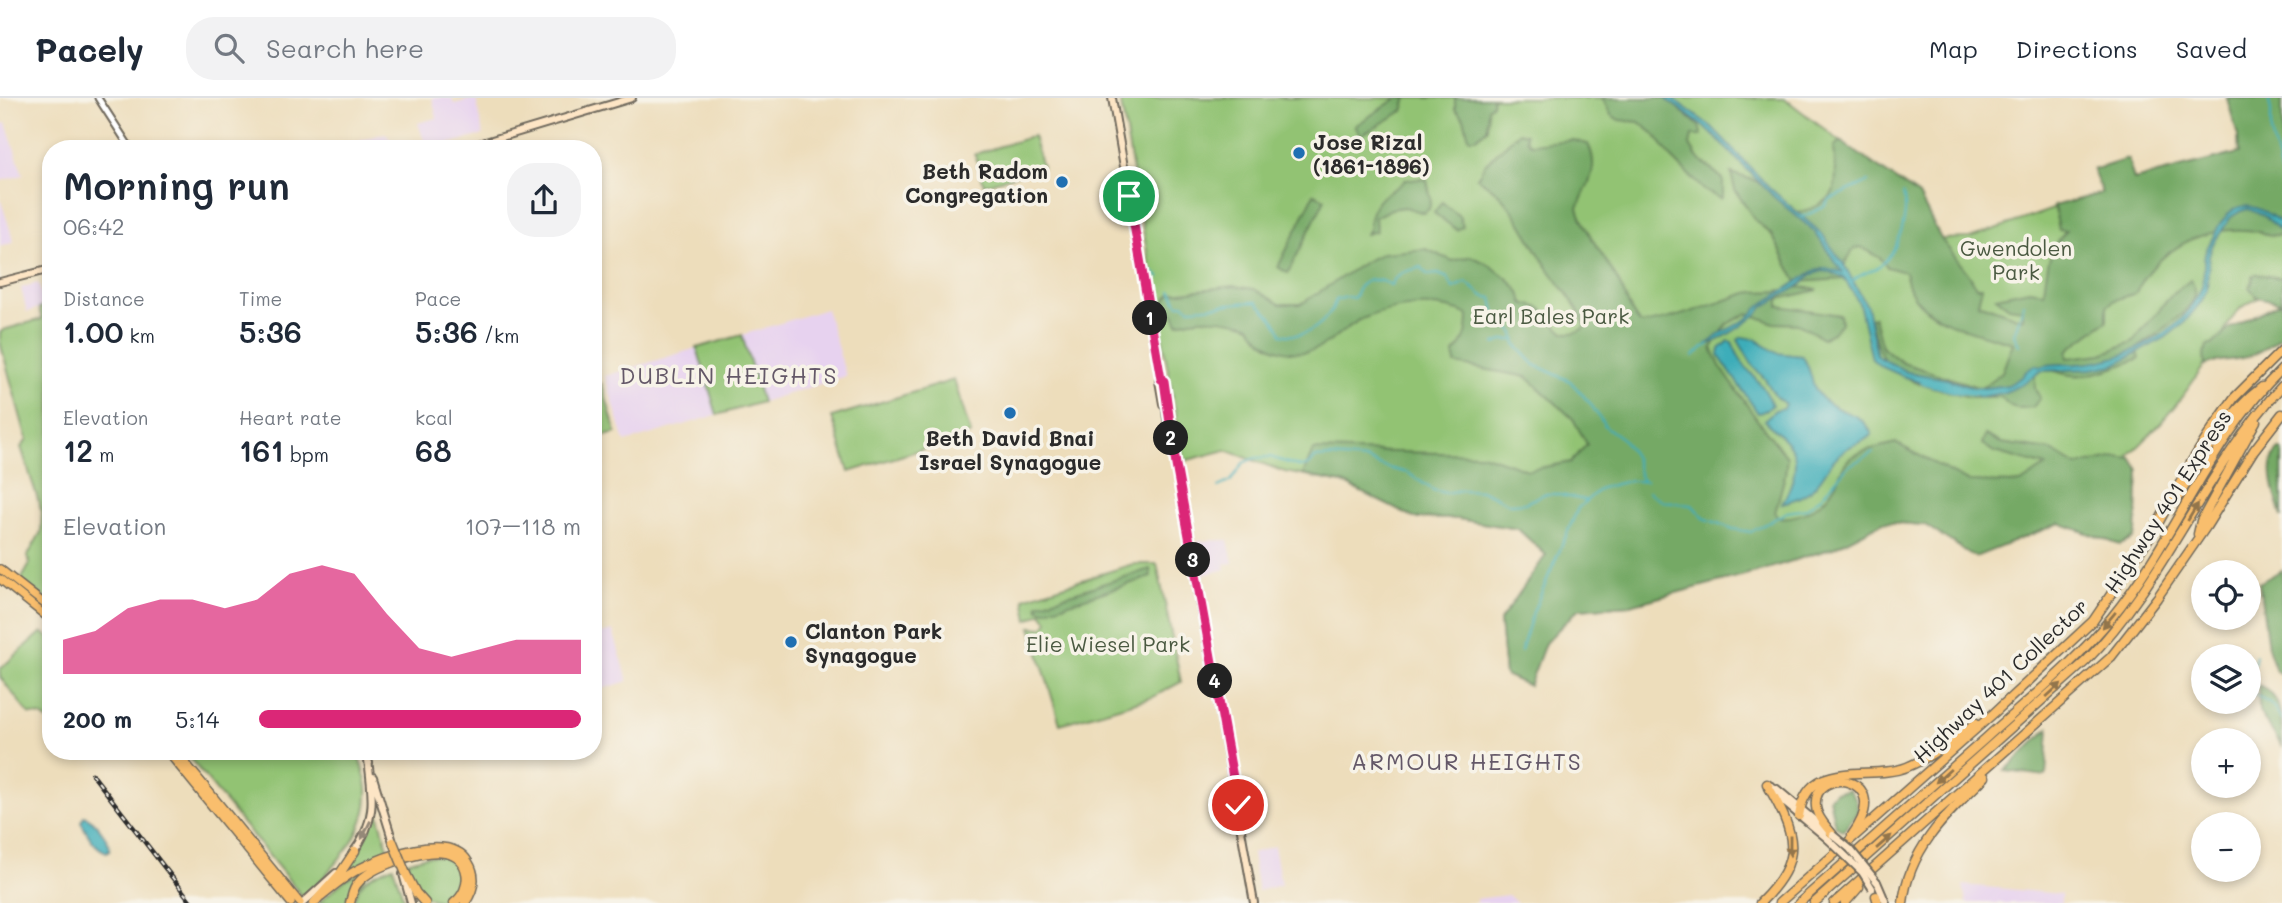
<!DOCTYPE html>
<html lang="en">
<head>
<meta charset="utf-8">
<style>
  :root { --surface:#fff; --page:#f2f2f3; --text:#1f2937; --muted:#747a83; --line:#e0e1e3; --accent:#db2777 }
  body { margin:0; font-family:Mali,sans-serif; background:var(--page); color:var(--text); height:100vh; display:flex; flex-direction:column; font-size:26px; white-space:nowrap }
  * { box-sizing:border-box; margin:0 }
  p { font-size:23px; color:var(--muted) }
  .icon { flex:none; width:38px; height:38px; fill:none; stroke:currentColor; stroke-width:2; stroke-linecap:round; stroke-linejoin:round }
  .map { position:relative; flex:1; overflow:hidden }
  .drawer { position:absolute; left:42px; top:42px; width:560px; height:620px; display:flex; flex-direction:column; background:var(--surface); border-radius:28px; box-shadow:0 4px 10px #0003 }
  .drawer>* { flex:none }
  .fabs { position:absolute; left:2191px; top:462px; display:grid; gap:14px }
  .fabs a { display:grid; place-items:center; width:70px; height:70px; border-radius:50%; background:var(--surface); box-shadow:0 4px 10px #0003; font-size:35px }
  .pin { position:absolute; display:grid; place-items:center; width:60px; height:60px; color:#fff; margin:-30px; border:4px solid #fff; border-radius:50%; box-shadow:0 2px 7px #0007 }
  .km { position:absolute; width:35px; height:35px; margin:-18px; border-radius:50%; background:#222; color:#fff; font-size:19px; line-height:35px; text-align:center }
  .round { display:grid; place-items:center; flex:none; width:74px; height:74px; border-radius:28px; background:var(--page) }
  .head { display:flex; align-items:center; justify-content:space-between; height:119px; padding:0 21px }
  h1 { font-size:38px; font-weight:600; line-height:52px }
  .figures { display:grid; grid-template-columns:repeat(3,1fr); gap:10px; height:119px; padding:7px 21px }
  .figures div { display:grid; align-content:center }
  .figures b { font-size:30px; font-weight:600 }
  .figures small { font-size:19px; font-weight:400 }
  .figures p { font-size:19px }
  .chart { height:196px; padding:14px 21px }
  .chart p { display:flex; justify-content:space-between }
  .chart svg { width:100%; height:126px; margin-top:7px; fill:var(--accent); opacity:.7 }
  ul { padding:0 21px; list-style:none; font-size:23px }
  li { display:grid; grid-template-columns:112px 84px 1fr; align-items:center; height:52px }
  li i { height:18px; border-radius:9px; background:var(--accent) }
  header { display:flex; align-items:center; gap:42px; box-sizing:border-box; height:98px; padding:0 35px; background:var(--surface); border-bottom:2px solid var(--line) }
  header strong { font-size:33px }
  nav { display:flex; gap:38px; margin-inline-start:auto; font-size:24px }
  .search { width:490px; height:63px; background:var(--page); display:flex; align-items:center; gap:18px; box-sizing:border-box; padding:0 24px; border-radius:28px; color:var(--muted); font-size:26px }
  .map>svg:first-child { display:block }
  .built { fill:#e7d2ef }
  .green { fill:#92c373; stroke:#5e774f; stroke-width:2 }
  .forest { fill:#75a965; stroke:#506a48; stroke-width:2 }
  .water { fill:#3dadb9; stroke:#346c72; stroke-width:2 }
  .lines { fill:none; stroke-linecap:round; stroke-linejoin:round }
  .stream { stroke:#3dadb9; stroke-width:2 }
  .river { stroke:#3dadb9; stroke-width:7 }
  .tertiary-casing { stroke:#6f695d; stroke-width:9 }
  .secondary-casing { stroke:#6f695d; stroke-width:10 }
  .primary-casing { stroke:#6f695d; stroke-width:10 }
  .motorway-casing { stroke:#6f695d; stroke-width:11 }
  .tertiary { stroke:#fff; stroke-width:5 }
  .secondary { stroke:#fde5c5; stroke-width:6 }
  .primary { stroke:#f9be6d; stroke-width:7 }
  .motorway { stroke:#f9be6d; stroke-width:8 }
  .rail-casing { stroke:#2b2b2b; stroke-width:4.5 }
  .rail { stroke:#f7f3e8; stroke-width:2; stroke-dasharray:5; stroke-linecap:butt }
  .secondary-bridge-casing { stroke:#6f695d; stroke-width:10; stroke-linecap:butt }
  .motorway-bridge-casing { stroke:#6f695d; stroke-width:11; stroke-linecap:butt }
  .secondary-bridge { stroke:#fde5c5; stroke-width:6 }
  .motorway-bridge { stroke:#f9be6d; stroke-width:8 }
  .oneway { fill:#92744c }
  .oneway2 { fill:#948878 }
  .route-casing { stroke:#fff; stroke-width:14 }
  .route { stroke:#db2777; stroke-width:9 }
  .poi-dot { fill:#1f6fb2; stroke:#f7f3e8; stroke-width:2.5 }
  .labels { text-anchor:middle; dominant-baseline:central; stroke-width:7; stroke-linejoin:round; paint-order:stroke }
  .poi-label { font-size:21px; font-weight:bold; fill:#2b2b2b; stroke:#f7f3e8; text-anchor:start }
  .park-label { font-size:21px; fill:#4a5941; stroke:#f7f3e8 }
  .street-label { font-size:21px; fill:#2b2b2b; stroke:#f7f3e8 }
  .neighbourhood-label { font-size:23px; letter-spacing:2px; fill:#645868; stroke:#f7f3e8 }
</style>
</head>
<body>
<header>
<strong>Pacely</strong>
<div class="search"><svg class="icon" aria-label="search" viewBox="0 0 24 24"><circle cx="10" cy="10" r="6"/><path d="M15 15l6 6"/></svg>Search here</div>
<nav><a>Map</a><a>Directions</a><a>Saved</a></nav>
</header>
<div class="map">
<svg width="2282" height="805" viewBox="0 0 2282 805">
  <rect width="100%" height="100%" fill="#f7f3e8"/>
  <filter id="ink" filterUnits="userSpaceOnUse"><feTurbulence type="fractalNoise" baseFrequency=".0143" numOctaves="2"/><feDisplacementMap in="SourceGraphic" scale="14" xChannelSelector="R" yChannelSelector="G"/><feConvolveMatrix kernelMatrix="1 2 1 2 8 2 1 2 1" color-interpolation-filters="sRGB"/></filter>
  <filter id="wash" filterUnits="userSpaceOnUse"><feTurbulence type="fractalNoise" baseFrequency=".00686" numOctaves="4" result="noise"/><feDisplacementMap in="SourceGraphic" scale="28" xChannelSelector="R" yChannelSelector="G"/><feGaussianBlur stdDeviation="1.57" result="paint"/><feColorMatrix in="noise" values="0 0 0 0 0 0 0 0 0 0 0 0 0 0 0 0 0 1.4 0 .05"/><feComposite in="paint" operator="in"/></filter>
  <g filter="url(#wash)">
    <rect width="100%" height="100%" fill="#edddbb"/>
    <path class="built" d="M432 0H452L454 6 476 0 483 37 427 51 418 25 437 20Z
      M6 25 23 77 0 83V26Z
      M385 35 398 51H362L360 43Z
      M0 100 14 144 0 149Z
      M38 185 45 208 27 214 21 190Z
      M826 211 846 278 762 304 742 237Z
      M697 250 717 317 625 344 605 278Z
      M1228 442 1233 465 1225 466 1226 471 1203 477 1197 443Z
      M613 533 628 583 593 594V538Z
      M1274 748 1281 787 1258 793 1252 755Z
      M1963 787 2061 796V805H1966Z
      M1508 797 1517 805H1477L1476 801Z"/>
    <path class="green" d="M1120 0H1784L1840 43 1919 98 1941 141 1970 140 2053 111 2054 108 2102 95 2093 72 2128 61 2134 82 2239 55 2238 38 2227 0H2282V193C2268 194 2248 204 2238 213 2227 224 2221 243 2212 256 2188 292 2162 328 2129 357L2139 372 2136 435 2133 441 2120 447 2060 425 1975 459 1925 427 1883 424 1833 450 1763 472 1630 507 1578 511 1545 545 1529 588 1505 577 1500 523 1546 457 1518 431 1458 421 1414 420 1343 385 1285 374 1226 352 1184 363Z
      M1033 38 1042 69 984 87 975 56Z
      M45 208 51 227V505L21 482 30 466 27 459 41 434 42 414 21 349 27 342 0 244V235L3 232 42 221 39 210Z
      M742 237 762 304 717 317 697 250Z
      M954 282 971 336 849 374 832 319Z
      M602 286 616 335 594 341 593 289Z
      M1133 466H1157L1181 584 1153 599 1060 626 1031 529 1042 530 1046 527 1048 522 1041 515 1028 522 1024 500Z
      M42 534 51 542V625L41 618 29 616 0 579V571Z
      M184 653H357C360 665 366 678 367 690 370 735 335 765 308 797H301Z
      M376 708 390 757 342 779C356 757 371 734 376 708Z
      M426 758C457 757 462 761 463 792L451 804C421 805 414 789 407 764Z
      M393 768 405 805H353C360 780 371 777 393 768Z
      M371 769 348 805H318L346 781Z"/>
    <path class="forest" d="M1397 0H1407L1403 13 1361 37 1355 28Z
      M1455 0H1493L1492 6 1488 10 1487 31 1476 40H1469L1464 21 1455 11Z
      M1602 0H1666L1699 28 1702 38H1692L1690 47 1697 59 1723 81V98L1721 101 1705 93 1671 59 1655 37 1639 24 1619 22 1611 17Z
      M2227 0H2282V137C2269 139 2257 132 2244 132 2199 130 2155 154 2136 195L2115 202 2107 208V223L2070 250 2067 254 2068 260 2102 256 2132 244 2175 193 2191 182C2194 188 2196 192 2195 198 2190 215 2151 240 2137 251L2140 260C2121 268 2086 282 2065 276 2051 272 2055 272 2039 273L2035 277V291L2040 300 2033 309C2019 311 2010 312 2002 299H1969L1914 284 1884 262 1877 247 1870 220 1874 219 1882 249 1903 265 1981 290 2002 274 2013 245C1982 236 1929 225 1912 195 1908 189 1907 180 1905 174L1887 169 1880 160 1861 149 1854 151 1845 165V181L1797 184 1772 137 1755 122 1735 92 1731 75 1756 83 1798 114C1842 105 1837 86 1834 49L1840 43 1919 98 1941 141 1970 178 1976 189H1982L1978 205 2023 221V211L2009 209 1996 199 2029 192 2044 194C2047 167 2048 154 2066 133L2059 132 2054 108 2102 95 2093 72 2128 61 2134 82 2239 55 2238 38Z
      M1519 34 1526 36V42L1531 46 1572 42 1588 46C1601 72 1586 87 1578 110 1587 139 1607 161 1620 187 1627 201 1630 215 1641 226 1676 221 1710 207 1744 196 1753 193 1766 194 1776 193 1796 191 1795 186 1818 192L1779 201V208L1840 217 1841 225 1833 235 1823 240 1798 226 1774 225 1748 215 1727 226 1712 250 1720 268 1758 323 1787 359 1785 377 1775 415 1777 419C1802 422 1825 406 1836 385 1840 377 1842 367 1849 361 1861 351 1882 349 1896 345L1969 384 2021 385 2046 368 1994 354 1982 346 1985 337 2001 345 2050 352 2077 368 2116 359 2132 361 2139 372 2136 435 2133 441 2120 447 2060 425 1975 459 1925 427 1883 424 1833 450 1763 472 1630 507 1578 511 1545 545 1529 588 1505 577 1500 523 1546 457 1518 431 1458 421 1414 420 1343 385 1303 377 1313 352 1482 356 1528 372 1571 364 1587 346 1573 321 1527 279 1455 266 1454 255C1466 244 1468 232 1468 217 1436 202 1395 207 1362 221 1349 227 1338 238 1326 246 1301 262 1265 255 1251 228 1228 220 1201 218 1178 225L1174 216 1164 209 1167 199 1172 195 1234 188 1254 191 1280 206H1301L1366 163 1383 155 1426 151 1453 163 1471 158 1490 167 1508 181 1520 194 1523 205C1528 207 1535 208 1540 210 1555 220 1558 247 1586 229 1578 207 1561 189 1548 170 1526 138 1513 99 1477 80L1485 66Z
      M1422 81 1427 82 1431 102 1429 111 1424 115 1405 109 1391 111 1375 119 1376 133 1366 136 1370 129C1368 117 1376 102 1387 95 1394 90 1400 89 1405 82Z
      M1314 96 1325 101 1288 175 1278 169Z
      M1442 104 1459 118 1463 128 1457 132 1434 115Z
      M2257 176 2282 180V238C2270 247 2258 257 2243 260 2229 263 2221 261 2205 267L2204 257 2208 247H2212L2230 230 2281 204 2257 199 2249 189 2252 185 2253 177Z
      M2279 352H2282V419C2277 402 2263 365 2279 352Z
      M1150 471 1151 479 1044 513 1039 511 1038 506Z
      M2282 472V575L2276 574 2268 549 2259 485Z
      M2258 587C2282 597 2282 619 2282 648L2259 614Z
      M2049 630 2046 678 2005 673Z
      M1849 692 1856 701 1858 713 1843 733 1835 728 1829 700 1835 694Z"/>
    <path class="water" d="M1665 0H1672L1709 27 1771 91 1822 136 1843 165 1867 208 1877 258 1907 274 1947 281 1976 291 2008 287 2022 279 2028 271 2035 267 2041 269C2052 264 2066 267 2078 266 2111 264 2139 253 2166 234 2181 224 2196 206 2202 188 2205 178 2203 167 2205 156 2207 149 2211 144 2214 137 2231 103 2248 100 2279 123L2282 119V135L2265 118 2248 111 2241 113 2231 119 2213 146 2209 158 2207 191 2201 204 2184 225 2165 240 2114 267 2092 271 2041 273 2021 287 2003 295 1979 299 1971 293 1942 290 1932 284 1925 285 1905 279 1880 268 1872 261 1859 205 1844 180 1831 174 1822 173 1811 177 1802 186 1763 209C1760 218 1716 245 1706 247L1721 235 1747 221 1760 208 1814 173 1826 170 1842 174 1814 133 1774 99 1709 33Z
      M1742 239 1755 241 1777 255 1802 258C1813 271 1809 289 1824 302 1841 317 1860 312 1872 336 1864 345 1857 344 1848 350 1819 367 1828 395 1782 405 1790 392 1798 371 1794 356 1790 344 1773 331 1764 322L1775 312 1783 310 1785 306 1776 299 1765 281 1753 268 1738 242Z
      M1729 243 1732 244C1735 251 1738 258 1742 264 1753 279 1766 289 1772 307L1762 314 1758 315 1719 258 1720 251Z
      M84 718C95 721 108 740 110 751L107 754C94 750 87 735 81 724Z"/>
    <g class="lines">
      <path class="stream" d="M2268 0 2271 12V35L2282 80
        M1802 119 1824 109 1830 101 1868 84
        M1151 172 1159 179
        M1853 183C1862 174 1872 174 1881 167 1898 153 1910 116 1903 96
        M1171 193 1178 206H1184L1189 210C1212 210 1233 204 1257 204 1266 213 1277 223 1282 236 1307 242 1328 224 1336 202L1347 199 1354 200C1356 197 1357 193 1359 190 1367 177 1381 182 1391 187 1398 172 1408 174 1421 169L1428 177 1438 176 1448 180 1453 190 1466 184 1483 198 1492 200 1496 218 1514 235 1516 247 1535 267 1570 283 1590 305 1605 328 1623 341 1635 360 1640 379 1643 382
        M1495 246 1505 242H1515
        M2019 247 2014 236 2024 206
        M1693 258 1709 246
        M1218 389 1231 383 1243 365 1255 360 1270 359 1301 369 1309 367 1315 360 1331 359 1367 362 1384 369 1408 375 1433 392 1446 395 1461 392 1483 393 1510 406 1525 405 1544 396H1554L1585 402
        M1648 394 1662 403 1692 407 1704 420 1733 431 1751 434 1787 414 1806 411 1822 398 1847 369 1873 354
        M1521 553 1533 514 1578 410 1601 390 1628 383H1646
        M2256 558 2250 582 2251 590 2254 596 2273 608 2282 622"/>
      <path class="river" d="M1924 283 1958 292 1981 294"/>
    </g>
  </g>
  <g filter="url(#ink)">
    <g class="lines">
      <g class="tertiary-casing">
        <path id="tertiary" d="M98 0 131 51"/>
      </g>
      <g class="secondary-casing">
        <path id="secondary" d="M1112 0 1161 281C1167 289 1166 299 1166 308 1166 327 1173 348 1176 367L1254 805
          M462 51 632 0
          M0 184 51 171
          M1161 281 1159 283 1163 306 1166 308
          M365 653 369 665
          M373 679 393 744
          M1769 687 1777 691 1826 732
          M1774 696 1829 742
          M352 756C377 724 373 699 368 662
          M403 776 411 805
          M1877 784 1886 805
          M303 805 336 775"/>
      </g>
      <g class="primary-casing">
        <path id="primary" d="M0 471 51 511
          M0 481 51 522
          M167 653 291 805
          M176 653 300 805"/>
      </g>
      <g class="motorway-casing">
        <path id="motorway" d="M2179 398C2201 360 2226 316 2262 289
          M2198 436 2201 423 2256 323
          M1799 718C1808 657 1869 684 1907 669 1932 659 1954 640 1976 625
          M1833 737C1827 729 1817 720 1816 709 1811 667 1897 676 1852 737
          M406 776 416 795 425 805
          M321 798C332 789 344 779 357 772 382 759 450 733 468 764 477 778 474 792 465 805
          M1876 798 1878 805
          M314 805 339 777 355 753
          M350 805C352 798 353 790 358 785 371 768 424 751 445 755 471 759 473 791 454 805
          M1760 805C1805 760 1796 737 1767 686
          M1779 805 1994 615 2093 523 2155 431 2192 363 2213 330 2234 300 2282 252
          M1799 805C1861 750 1924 695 1986 640 2029 601 2075 565 2112 519 2175 442 2210 341 2282 271
          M1814 805 2086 563C2166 482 2205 371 2282 288
          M1834 805 2111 559 2157 500 2206 429 2254 352 2282 316
          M1845 805 1859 789
          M1903 805C1909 750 1948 715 1985 679"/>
      </g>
      <use href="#tertiary" class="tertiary"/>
      <use href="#secondary" class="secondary"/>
      <use href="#primary" class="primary"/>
      <use href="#motorway" class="motorway"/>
      <g class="rail-casing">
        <path id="rail" d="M92 676 192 805"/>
      </g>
      <use href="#rail" class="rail"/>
      <g class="secondary-bridge-casing">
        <path id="secondary-bridge" d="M1833 737 1850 751 1877 784
          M1829 742 1862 774 1872 790"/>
      </g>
      <g class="motorway-bridge-casing">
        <path id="motorway-bridge" d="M393 744 406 776"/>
      </g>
      <use href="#secondary-bridge" class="secondary-bridge"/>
      <use href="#motorway-bridge" class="motorway-bridge"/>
    </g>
    <defs><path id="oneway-solid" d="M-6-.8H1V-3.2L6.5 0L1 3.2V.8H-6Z" transform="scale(1.75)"/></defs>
    <g class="oneway">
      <use href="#oneway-solid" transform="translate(2193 414) rotate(-59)"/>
      <use href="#oneway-solid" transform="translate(2109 522) rotate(130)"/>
      <use href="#oneway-solid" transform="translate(2054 592) rotate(-42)"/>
      <use href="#oneway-solid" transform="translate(1943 678) rotate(138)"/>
      <use href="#oneway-solid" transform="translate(1884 744) rotate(-41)"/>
      <use href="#oneway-solid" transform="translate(1790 748) rotate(90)"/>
    </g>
    <use class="oneway2" href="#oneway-solid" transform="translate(366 732) rotate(116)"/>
  </g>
  <g class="lines" filter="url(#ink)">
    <g class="route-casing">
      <path id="route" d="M1129 98 1161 281 1164 283 1176 367 1238 707"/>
    </g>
    <use href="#route" class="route"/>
  </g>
  <g class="poi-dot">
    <circle cx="1299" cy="55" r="7"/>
    <circle cx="1062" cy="84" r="7"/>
    <circle cx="1010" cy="315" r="7"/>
    <circle cx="791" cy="544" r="7"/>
  </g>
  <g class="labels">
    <g class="poi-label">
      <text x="1313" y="43">Jose Rizal<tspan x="1313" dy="24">(1861-1896)</tspan></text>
      <text x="1048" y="72" text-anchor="end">Beth Radom<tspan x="1048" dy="24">Congregation</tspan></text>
      <text x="1010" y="339" text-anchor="middle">Beth David Bnai<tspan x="1010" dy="24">Israel Synagogue</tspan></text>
      <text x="805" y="532">Clanton Park<tspan x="805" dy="24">Synagogue</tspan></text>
    </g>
    <g class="park-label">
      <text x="2016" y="149">Gwendolen<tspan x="2016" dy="24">Park</tspan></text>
      <text x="1551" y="217">Earl Bales Park</text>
      <text x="1108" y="545">Elie Wiesel Park</text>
    </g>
    <g class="street-label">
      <text transform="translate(2167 403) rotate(-57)">Highway 401 Express</text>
      <text transform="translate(2000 582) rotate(-43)">Highway 401 Collector</text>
    </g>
    <g class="neighbourhood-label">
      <text x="729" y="277">DUBLIN HEIGHTS</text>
      <text x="1467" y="663">ARMOUR HEIGHTS</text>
    </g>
  </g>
</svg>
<div class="fabs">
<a><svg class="icon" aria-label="locate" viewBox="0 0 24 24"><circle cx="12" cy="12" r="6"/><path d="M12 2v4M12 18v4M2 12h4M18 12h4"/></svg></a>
<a><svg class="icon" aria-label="layers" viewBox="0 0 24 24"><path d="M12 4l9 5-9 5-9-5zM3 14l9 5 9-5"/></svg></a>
<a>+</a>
<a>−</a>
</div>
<div class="pin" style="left:1129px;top:98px;background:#1e9e55"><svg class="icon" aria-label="arrive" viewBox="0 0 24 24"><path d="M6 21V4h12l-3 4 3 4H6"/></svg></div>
<div class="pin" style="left:1238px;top:707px;background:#d93025"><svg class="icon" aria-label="check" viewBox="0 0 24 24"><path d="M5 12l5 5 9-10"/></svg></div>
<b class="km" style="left:1150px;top:220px">1</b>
<b class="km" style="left:1171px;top:340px">2</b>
<b class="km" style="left:1193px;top:462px">3</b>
<b class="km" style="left:1215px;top:583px">4</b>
<section class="drawer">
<div class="head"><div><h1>Morning run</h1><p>06:42</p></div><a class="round"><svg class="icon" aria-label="share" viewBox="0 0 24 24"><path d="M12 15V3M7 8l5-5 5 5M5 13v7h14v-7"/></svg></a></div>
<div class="figures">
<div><p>Distance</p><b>1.00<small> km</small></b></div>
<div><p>Time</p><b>5:36</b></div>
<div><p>Pace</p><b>5:36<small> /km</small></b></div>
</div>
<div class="figures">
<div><p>Elevation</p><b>12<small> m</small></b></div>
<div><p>Heart rate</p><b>161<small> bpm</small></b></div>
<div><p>kcal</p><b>68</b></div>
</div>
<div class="chart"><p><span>Elevation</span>107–118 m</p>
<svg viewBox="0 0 160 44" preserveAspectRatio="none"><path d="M0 44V32L10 29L20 21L30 18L40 18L50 21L60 18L70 9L80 6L90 9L100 23L110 35L120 38L130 35L140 32L150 32L160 32V44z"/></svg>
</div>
<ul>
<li><b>200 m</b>5:14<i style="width:100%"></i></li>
</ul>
</section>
</div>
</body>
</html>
